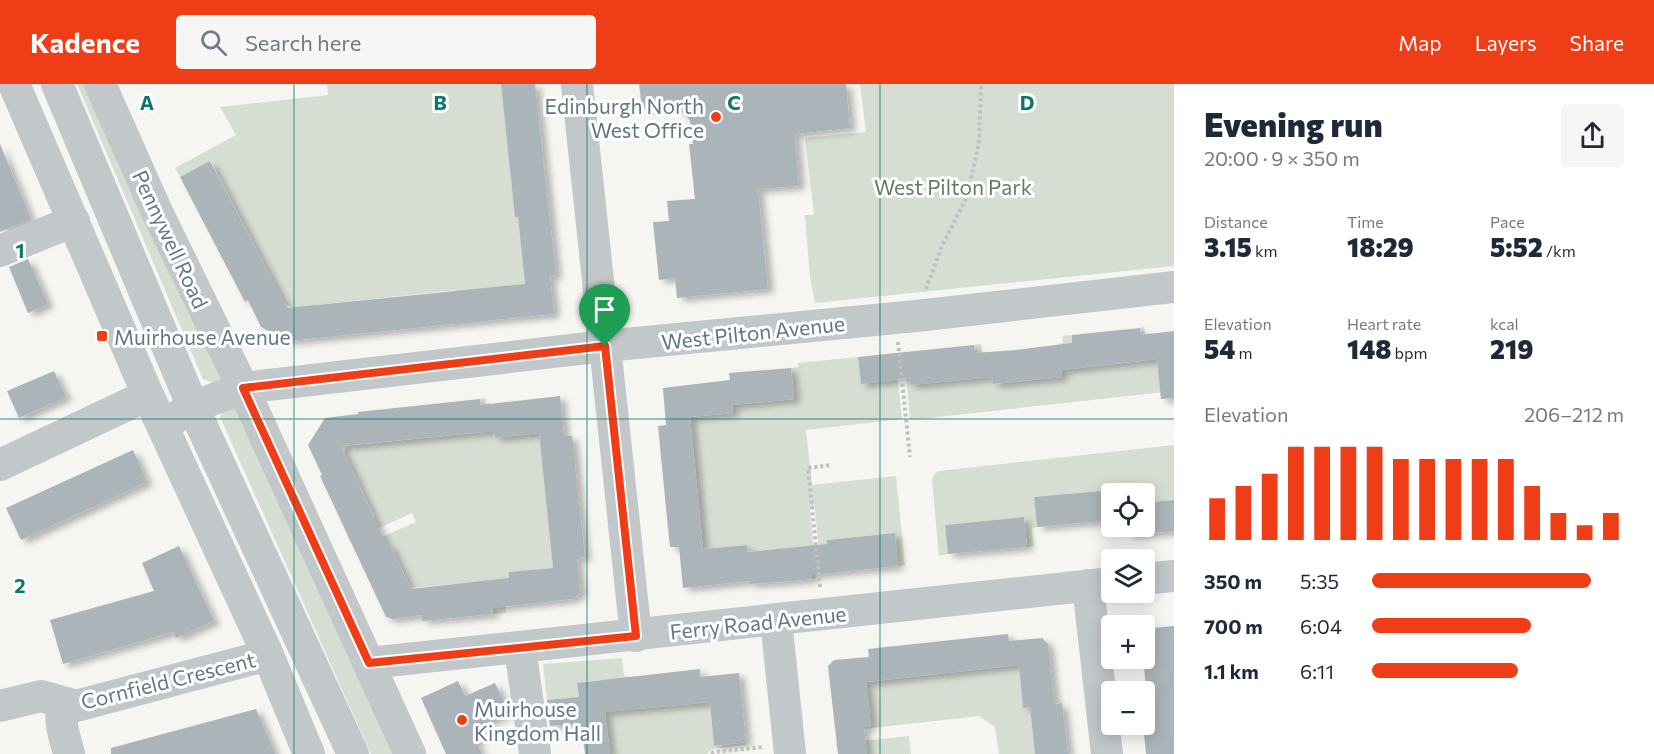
<!DOCTYPE html>
<html lang="en">
<head>
<meta charset="utf-8">
<style>
  :root { --surface:#fff; --page:#f6f6f7; --text:#1f2937; --muted:#747a83; --accent:#ef3d17 }
  body { margin:0; font-family:Commissioner,sans-serif; background:var(--page); color:var(--text); height:100vh; display:flex; flex-direction:column; font-size:22px; white-space:nowrap }
  * { box-sizing:border-box; margin:0 }
  p { font-size:20px; color:var(--muted) }
  .icon { flex:none; width:33px; height:33px; fill:none; stroke:currentColor; stroke-width:2; stroke-linecap:round; stroke-linejoin:round }
  .map { position:relative; flex:1; overflow:hidden }
  .details { display:flex; flex-direction:column; background:var(--surface); width:480px }
  .details>* { flex:none }
  .controls { position:absolute; left:1101px; top:399px; display:grid; gap:12px }
  .controls a { display:grid; place-items:center; width:54px; height:54px; border-radius:6px; background:var(--surface); box-shadow:0 3px 15px #0003; font-size:30px }
  .pin { position:absolute; display:grid; place-items:center; width:51px; height:51px; color:#fff; margin:-62px -26px; border-radius:50% 50% 50% 0; rotate:-45deg; box-shadow:0 0 6px #0007 }
  .pin .icon { rotate:45deg }
  .round { display:grid; place-items:center; flex:none; width:63px; height:63px; border-radius:6px; background:var(--page) }
  .headline { display:flex; align-items:center; justify-content:space-between; height:102px; padding:0 30px }
  h1 { font-size:33px; font-weight:800; line-height:45px }
  .metrics { display:grid; grid-template-columns:repeat(3,1fr); gap:9px; height:102px; padding:6px 30px }
  .metrics div { display:grid; align-content:center }
  .metrics b { font-size:26px; font-weight:800 }
  .metrics small { font-size:16px; font-weight:400 }
  .metrics p { font-size:16px }
  .chart { height:168px; padding:12px 30px }
  .chart p { display:flex; justify-content:space-between }
  .chart svg { width:100%; height:108px; margin-top:6px; stroke:var(--accent); stroke-width:6 }
  ul { padding:0 30px; list-style:none; font-size:20px }
  li { display:grid; grid-template-columns:96px 72px 1fr; align-items:center; height:45px }
  li i { height:15px; border-radius:8px; background:var(--accent) }
  header { display:flex; align-items:center; gap:36px; box-sizing:border-box; height:84px; padding:0 30px; background:var(--accent); color:#fff }
  header strong { font-size:28px }
  nav { display:flex; gap:33px; margin-inline-start:auto; font-size:21px }
  .search { width:420px; height:54px; background:var(--page); display:flex; align-items:center; gap:15px; box-sizing:border-box; padding:0 21px; border-radius:6px; color:var(--muted); font-size:22px }
  main { display:flex; flex:1; min-height:0 }
  .map>svg:first-child { display:block }
  .green { fill:#d6ddd2 }
  .building { fill:#abb4b9; fill-rule:evenodd; filter:url(#shadow) }
  .lines { fill:none; stroke-linecap:round; stroke-linejoin:round }
  .path { stroke:#bec0c2; stroke-width:4; stroke-dasharray:3 3; stroke-linecap:butt }
  .minor { stroke:#c2c7c9; stroke-width:32 }
  .route-casing { stroke:#fff; stroke-width:12 }
  .route { stroke:#ef3d17; stroke-width:8 }
  .grid { fill:none; stroke:#0f766e; stroke-width:1.5; stroke-opacity:0.55 }
  .poi-dot { fill:#ef3d17; stroke:#fff; stroke-width:2 }
  .labels { text-anchor:middle; dominant-baseline:central; stroke-width:6; stroke-linejoin:round; paint-order:stroke }
  .poi-label { font-size:21px; fill:#627784; stroke:#fff; text-anchor:start }
  .park-label { font-size:21px; fill:#687b61; stroke:#fff }
  .street-label { font-size:21px; fill:#627784; stroke:#fff }
  .grid-label { font-size:20px; text-anchor:middle; font-weight:bold; fill:#0f766e; stroke:#fff; stroke-width:6; stroke-linejoin:round; paint-order:stroke }
</style>
</head>
<body>
<header>
<strong>Kadence</strong>
<div class="search"><svg class="icon" aria-label="search" viewBox="0 0 24 24"><circle cx="10" cy="10" r="6"/><path d="M15 15l6 6"/></svg>Search here</div>
<nav><a>Map</a><a>Layers</a><a>Share</a></nav>
</header>
<main>
<div class="map">
<svg width="1174" height="670" viewBox="0 0 1174 670">
  <defs>
    <filter id="shadow"><feDropShadow dx="6" dy="4" stdDeviation="3" flood-color="#0004"/></filter>
  </defs>
  <rect width="100%" height="100%" fill="#f5f5f1"/>
  <path class="green" d="M77 0H90L222 295 217 300 203 295Z
    M327 0H501L515 132 518 133 525 200 480 205 484 237 459 240 455 206 316 221 297 226 281 218 275 201 211 77 180 93 175 84 236 51 220 23 328 11Z
    M860 0H1174V182L815 219 810 194 805 131H814L805 54 866 48Z
    M1144 243 1145 250 1154 249 1158 281 1174 280V307L910 336 904 268 906 267 910 301 977 294 974 261 981 260 982 268H989L994 300 1062 293 1058 260 1063 259 1062 252 1072 251 1075 284 1144 277 1140 244Z
    M889 269H895L902 335 806 346 812 401 896 392 905 481 898 482 894 449 827 456 830 489 821 490 815 424 810 425 816 494 812 495 809 462 747 468 746 461 703 465 690 333 733 329 732 321 794 315 791 284 798 283V279L858 273 861 299 892 296Z
    M485 314 486 320 491 319 495 354 539 349 553 484 509 488 512 522H506V529L493 530 489 497 411 504 390 461 359 475 354 465 416 438 412 429 350 457 346 448 375 434 344 369 347 362 483 348 480 315Z
    M232 322 241 324 399 670H371L220 333 224 325Z
    M1174 361V416L1145 419 1144 410 1034 413 1037 443 1032 444 1034 462 1027 463 1024 433 945 441 948 470 939 472 932 396 934 390 939 387Z
    M622 574 624 592H627L631 625 710 618 714 662 746 658 747 661 712 665 707 670H610L601 596 577 599 579 613 547 616 543 580Z
    M1019 581 1023 623H1030L1035 670H999L995 643 979 632 836 648 866 598Z
    M909 652 911 670H867L865 658 835 661V660Z"/>
  <path class="building" d="M501 0H535L556 191 550 192 554 230 288 257 261 243 248 216 245 218 180 93 210 77 287 224 525 200 518 133H515Z
    M639 0H846L850 44 795 50 799 102 758 105 768 205 677 214 675 194 659 196 653 138 669 137 667 117 695 115 689 60H693L690 36 675 22 642 25Z
    M0 60 31 135 0 148Z
    M28 175 48 220 28 229 9 183Z
    M1140 244 1141 251 1174 247V314L1161 315 1157 275 1061 286 1062 293 993 300 992 293 910 301 909 294 861 300 858 273 974 261 975 269 1016 266 1072 259V251Z
    M791 284 794 315 732 321 733 329 690 333 703 465 747 461V468L827 460V456L895 449 898 482 812 491V495L781 498 750 500V497L683 504 679 463H670L667 434 658 342 666 341 663 304 730 296 729 289Z
    M54 287 66 313 19 334 7 307Z
    M560 312 564 352H572L585 473 577 474 581 509 572 515 492 524 493 530 422 537 421 531 393 535 386 533 320 392 322 391 308 361 325 334 358 330V328L480 315V321ZM494 347 495 354 539 349 553 484 509 488V494L411 505 390 461 387 462 341 362Z
    M133 366 147 398 21 456 6 424Z
    M1114 406V410H1112V436L1037 443 1034 413Z
    M1174 416V447L1128 451 1127 442H1144V419Z
    M1024 433 1027 463 948 470 945 441Z
    M179 462 214 537 176 554 173 548 63 580 50 536 154 507 142 479Z
    M1174 542V670H1146L1143 640 1144 613H1147L1143 574H1144V545Z
    M1008 550 1009 557 1042 554 1048 560 1055 620 1062 619 1068 670H1035L1030 623 1023 624 1019 581 866 598 871 642 864 643 867 670H838L828 582 834 576 869 573 868 565Z
    M700 585V593L739 589 746 658 714 662 710 618 605 628 610 670H585L581 639 550 642 547 616 579 613 577 599Z
    M458 597 465 612 495 599 509 629 477 643 482 653 475 656 482 670H446L421 614Z
    M256 625 275 670H111V664Z"/>
  <g class="lines">
    <path class="path" d="M926 205 942 162 967 113 979 58 981 0
      M898 258 910 373
      M820 503 808 384 831 381
      M712 670 713 668 764 663"/>
    <path class="minor" d="M14 0 148 311 268 571 309 670
      M57 0 193 323 353 670
      M100 0 157 128 243 304 410 670
      M577 0 636 552
      M0 167 74 137
      M162 342 193 323 243 304 605 262 916 232 1174 203
      M0 381 148 311
      M1144 495 1174 492
      M1088 501 1107 670
      M776 536 790 670
      M520 564 535 670
      M369 579 1112 499
      M63 620C58 637 65 653 69 670
      M0 622 41 612 76 622 268 571"/>
  </g>
  <g class="lines">
    <g class="route-casing">
      <path id="route" d="M605 262 636 552 369 579 243 304Z"/>
    </g>
    <use href="#route" class="route"/>
  </g>
  <path class="grid" d="M294 0V670M587 0V670M880 0V670M0 335H1174"/>
  <g class="poi-dot">
    <circle cx="716" cy="33" r="6"/>
    <rect x="96" y="246" width="12" height="12" rx="3"/>
    <circle cx="462" cy="636" r="6"/>
  </g>
  <g class="labels">
    <g class="poi-label">
      <text x="704" y="21" text-anchor="end">Edinburgh North<tspan x="704" dy="24">West Office</tspan></text>
      <text x="114" y="252">Muirhouse Avenue</text>
      <text x="474" y="624">Muirhouse<tspan x="474" dy="24">Kingdom Hall</tspan></text>
    </g>
    <g class="park-label">
      <text x="953" y="102">West Pilton Park</text>
    </g>
    <g class="street-label">
      <text transform="translate(171 155) rotate(65)">Pennywell Road</text>
      <text transform="translate(753 248) rotate(-6)">West Pilton Avenue</text>
      <text transform="translate(758 538) rotate(-6)">Ferry Road Avenue</text>
      <text transform="translate(168 596) rotate(-14)">Cornfield Crescent</text>
    </g>
  </g>
  <g class="grid-label">
    <text x="147" y="26">A</text>
    <text x="440" y="26">B</text>
    <text x="734" y="26">C</text>
    <text x="1027" y="26">D</text>
    <text x="20" y="174">1</text>
    <text x="20" y="509">2</text>
  </g>
</svg>
<div class="controls">
<a><svg class="icon" aria-label="locate" viewBox="0 0 24 24"><circle cx="12" cy="12" r="6"/><path d="M12 2v4M12 18v4M2 12h4M18 12h4"/></svg></a>
<a><svg class="icon" aria-label="layers" viewBox="0 0 24 24"><path d="M12 4l9 5-9 5-9-5zM3 14l9 5 9-5"/></svg></a>
<a>+</a>
<a>−</a>
</div>
<div class="pin" style="left:605px;top:262px;background:#1e9e55"><svg class="icon" aria-label="arrive" viewBox="0 0 24 24"><path d="M6 21V4h12l-3 4 3 4H6"/></svg></div>
</div>
<section class="details">
<div class="headline"><div><h1>Evening run</h1><p>20:00 · 9 × 350 m</p></div><a class="round"><svg class="icon" aria-label="share" viewBox="0 0 24 24"><path d="M12 15V3M7 8l5-5 5 5M5 13v7h14v-7"/></svg></a></div>
<div class="metrics">
<div><p>Distance</p><b>3.15<small> km</small></b></div>
<div><p>Time</p><b>18:29</b></div>
<div><p>Pace</p><b>5:52<small> /km</small></b></div>
</div>
<div class="metrics">
<div><p>Elevation</p><b>54<small> m</small></b></div>
<div><p>Heart rate</p><b>148<small> bpm</small></b></div>
<div><p>kcal</p><b>219</b></div>
</div>
<div class="chart"><p><span>Elevation</span>206–212 m</p>
<svg viewBox="0 0 160 44" preserveAspectRatio="none"><path d="M5 44V27M15 44V22M25 44V17M35 44V6M45 44V6M55 44V6M65 44V6M75 44V11M85 44V11M95 44V11M105 44V11M115 44V11M125 44V22M135 44V33M145 44V38M155 44V33"/></svg>
</div>
<ul>
<li><b>350 m</b>5:35<i style="width:87%"></i></li>
<li><b>700 m</b>6:04<i style="width:63%"></i></li>
<li><b>1.1 km</b>6:11<i style="width:58%"></i></li>
</ul>
</section>
</main>
</body>
</html>
